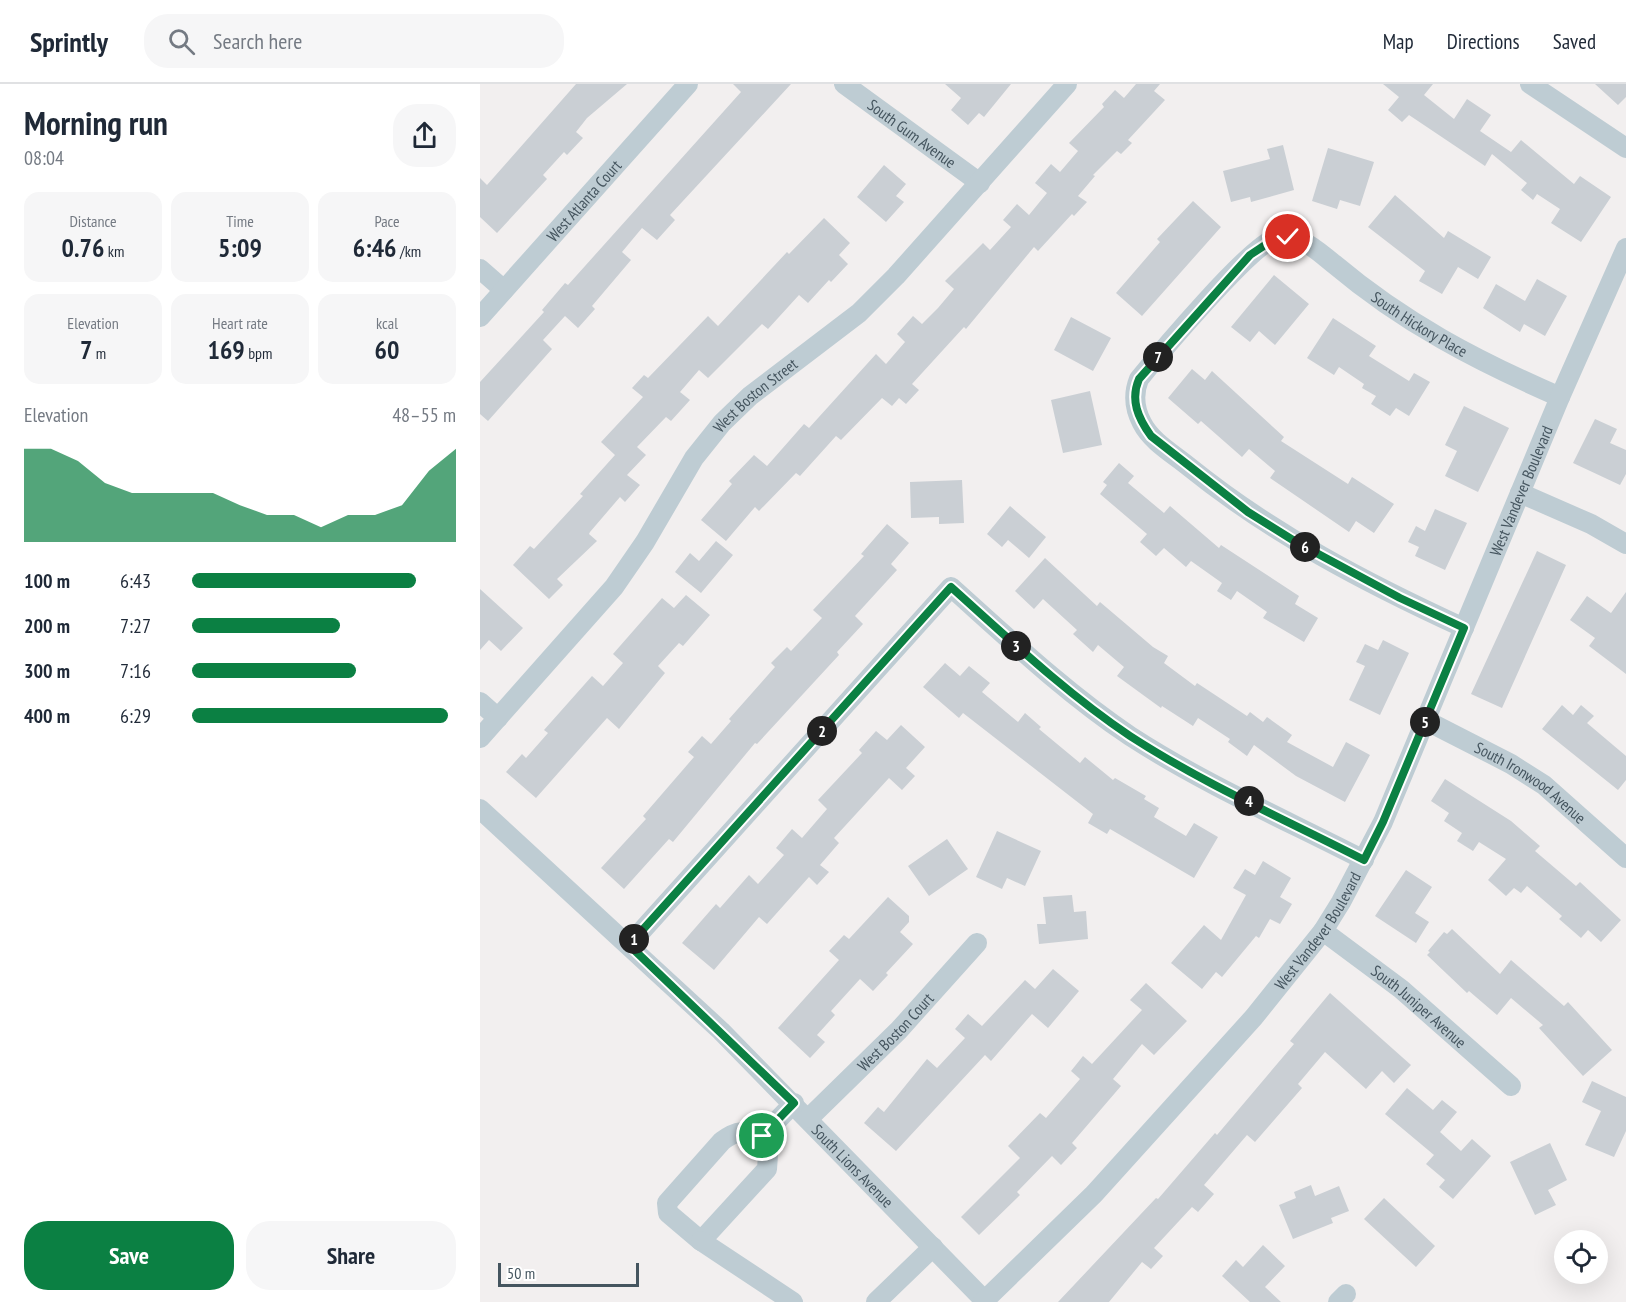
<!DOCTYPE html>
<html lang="en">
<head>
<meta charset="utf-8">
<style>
  :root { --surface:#fff; --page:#f6f6f7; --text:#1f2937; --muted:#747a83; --line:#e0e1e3; --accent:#0b8043 }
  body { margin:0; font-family:"PT Sans Narrow",sans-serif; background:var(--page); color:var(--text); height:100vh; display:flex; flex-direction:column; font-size:22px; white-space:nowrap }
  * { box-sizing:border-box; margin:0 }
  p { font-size:20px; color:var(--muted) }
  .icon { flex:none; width:33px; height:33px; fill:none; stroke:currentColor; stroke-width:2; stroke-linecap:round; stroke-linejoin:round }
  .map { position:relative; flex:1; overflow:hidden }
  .details { display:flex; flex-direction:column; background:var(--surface); width:480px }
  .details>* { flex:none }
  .tools { position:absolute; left:1074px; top:1146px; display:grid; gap:12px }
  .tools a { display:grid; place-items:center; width:54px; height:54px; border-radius:50%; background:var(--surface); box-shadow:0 6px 24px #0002; font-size:30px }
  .scale { position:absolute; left:18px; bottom:15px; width:141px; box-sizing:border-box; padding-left:6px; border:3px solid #45555f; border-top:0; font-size:16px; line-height:21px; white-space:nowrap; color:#45555f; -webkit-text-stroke:4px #fff; paint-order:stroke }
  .pin { position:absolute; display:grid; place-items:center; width:51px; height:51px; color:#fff; margin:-26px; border:3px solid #fff; border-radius:50%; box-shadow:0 2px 6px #0007 }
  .km { position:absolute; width:30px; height:30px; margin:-15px; border-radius:50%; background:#222; color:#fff; font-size:16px; line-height:30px; text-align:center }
  .round { display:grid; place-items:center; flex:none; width:63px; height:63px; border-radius:24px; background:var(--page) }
  .head { display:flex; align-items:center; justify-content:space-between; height:102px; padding:0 24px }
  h1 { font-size:33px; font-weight:700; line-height:45px }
  .metrics { display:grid; grid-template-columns:repeat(3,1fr); gap:9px; height:102px; padding:6px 24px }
  .metrics div { display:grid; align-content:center; border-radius:15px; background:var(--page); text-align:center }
  .metrics b { font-size:26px; font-weight:700 }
  .metrics small { font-size:16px; font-weight:400 }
  .metrics p { font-size:16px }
  .chart { height:168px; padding:12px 24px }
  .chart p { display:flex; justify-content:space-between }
  .chart svg { width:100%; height:108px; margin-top:6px; fill:var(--accent); opacity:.7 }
  .action { display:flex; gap:12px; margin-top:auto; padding:12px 24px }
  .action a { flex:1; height:69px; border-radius:24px; background:var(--accent); color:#fff; font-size:24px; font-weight:700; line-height:69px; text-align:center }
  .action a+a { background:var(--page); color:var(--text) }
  ul { padding:0 24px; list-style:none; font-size:20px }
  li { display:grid; grid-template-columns:96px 72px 1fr; align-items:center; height:45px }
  li i { height:15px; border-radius:8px; background:var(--accent) }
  header { display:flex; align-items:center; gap:36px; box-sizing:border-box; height:84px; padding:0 30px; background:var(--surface); border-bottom:2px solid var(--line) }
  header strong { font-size:28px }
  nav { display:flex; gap:33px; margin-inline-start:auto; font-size:21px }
  .search { width:420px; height:54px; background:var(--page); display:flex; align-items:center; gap:15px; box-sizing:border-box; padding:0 21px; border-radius:24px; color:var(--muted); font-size:22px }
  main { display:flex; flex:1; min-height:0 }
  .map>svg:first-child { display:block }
  .building { fill:#cacfd4 }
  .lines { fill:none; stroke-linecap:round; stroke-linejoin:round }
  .minor { stroke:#beccd3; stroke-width:20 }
  .route-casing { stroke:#fff; stroke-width:12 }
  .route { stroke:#0b8043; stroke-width:8 }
  .labels { text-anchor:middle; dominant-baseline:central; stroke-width:5; stroke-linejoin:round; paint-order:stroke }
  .street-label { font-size:16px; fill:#45555f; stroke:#fff }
</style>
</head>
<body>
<header>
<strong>Sprintly</strong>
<div class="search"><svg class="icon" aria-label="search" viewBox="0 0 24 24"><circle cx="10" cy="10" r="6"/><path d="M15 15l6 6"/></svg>Search here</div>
<nav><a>Map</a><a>Directions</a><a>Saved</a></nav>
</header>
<main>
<section class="details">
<div class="head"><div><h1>Morning run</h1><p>08:04</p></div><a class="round"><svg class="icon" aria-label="share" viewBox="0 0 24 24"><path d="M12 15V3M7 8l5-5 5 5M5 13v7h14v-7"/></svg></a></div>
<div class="metrics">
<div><p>Distance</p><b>0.76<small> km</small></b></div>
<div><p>Time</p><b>5:09</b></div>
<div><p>Pace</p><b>6:46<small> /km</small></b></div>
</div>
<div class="metrics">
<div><p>Elevation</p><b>7<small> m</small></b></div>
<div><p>Heart rate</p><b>169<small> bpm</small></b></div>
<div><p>kcal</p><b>60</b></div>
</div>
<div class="chart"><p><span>Elevation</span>48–55 m</p>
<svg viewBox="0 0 160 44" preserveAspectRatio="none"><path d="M0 44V6L10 6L20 11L30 20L40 24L50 24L60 24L70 24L80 29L90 33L100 33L110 38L120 33L130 33L140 29L150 15L160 6V44z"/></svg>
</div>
<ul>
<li><b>100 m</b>6:43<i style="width:85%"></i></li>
<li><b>200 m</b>7:27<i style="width:56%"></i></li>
<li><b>300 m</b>7:16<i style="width:62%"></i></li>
<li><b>400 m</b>6:29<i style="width:97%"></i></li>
</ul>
<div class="action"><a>Save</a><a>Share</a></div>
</section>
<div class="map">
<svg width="1146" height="1218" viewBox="0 0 1146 1218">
  <rect width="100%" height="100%" fill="#f2efef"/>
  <path class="building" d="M96 0H147L107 34 96 48 103 54 87 71 84 68 63 91 67 95 17 149 0 133V94L7 101Z
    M253 0H311L190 131 195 136 177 156 162 144 142 168 151 176 112 222 115 225 98 244 85 232 63 256 72 265 8 337 0 330V298L64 228 62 226 85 199 88 201 261 8Z
    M465 0H531L504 33 499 29 488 41 471 26 481 14Z
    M656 0H680L674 7 685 16 648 56 652 59 641 70 637 67 613 91 615 92 598 112 607 118 594 132 592 130 558 167 554 163 486 245 484 243 432 300 439 306 426 320 419 314 412 322 402 314 361 356 356 352 320 392 316 389 279 427 275 423 246 457 221 436 252 400 249 397 274 371 287 382 324 340 329 344 396 270 406 280 425 258 417 250 433 232 442 240 458 224 474 205 465 197 503 159 510 166 531 143 523 136 537 120 549 131 567 109 555 99 571 80 580 88 598 67 589 59 624 23 622 20 635 6 644 14Z
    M903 0H953L944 11 974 35 987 15 1011 31 1000 47 1031 68 1041 56 1094 100 1100 92 1131 113 1101 158 1071 139 1080 125 1057 110 1053 116 1041 106 1047 99 1012 70 1005 82 929 31 922 38 908 26 919 13Z
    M1115 0H1146V13L1138 21Z
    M803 61 814 106 771 118 770 113 751 118 743 87 790 75 787 65Z
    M848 64 894 78 880 122 860 116 857 125 832 117Z
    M404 81 426 100 416 112 424 118 406 138 377 113Z
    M915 111 964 154 968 147 1011 173 998 195 978 183 962 210 939 197 945 187 888 143Z
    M713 117 741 143 662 232 636 209 680 158 677 155Z
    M344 134 370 159 359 171 368 180 351 198 349 196 328 219 319 211 288 245 282 240 228 294 219 286 200 308 210 316 191 337 186 333 157 363 166 371 147 391 160 401 145 418 140 413 110 448 109 450 117 457 77 495 83 501 69 515 33 481 50 462 54 465 103 412 100 410 135 371 121 358 163 313 152 304 164 291 168 294 228 232 238 242 307 168 309 170Z
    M794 191 829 220 795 261 779 247 770 258 751 243Z
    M1057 195 1087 212 1065 252 1044 240 1040 248 1003 224 1016 200 1045 217Z
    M591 233 631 254 613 287 574 266Z
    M853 234 896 262 889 272 929 297 934 289 950 298 929 332 916 324 910 332 891 320 896 312 882 304 884 300 859 283 854 291 827 274Z
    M712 285 725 296 732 287 804 353 801 357 868 400 872 393 914 420 894 449 876 437 869 448 790 394 795 387 769 365 762 373 721 337 718 340 688 314Z
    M610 307 622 361 583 369 571 316Z
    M984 322 1029 344 998 408 965 392 977 367 965 361Z
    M1115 335 1137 345 1130 359 1146 366V390L1140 401 1093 379Z
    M639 379 654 392 648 399 684 429 690 422 739 464 741 461 819 512 815 520 838 534 824 558 783 534 787 528 757 507 751 516 737 507 742 499 711 477 706 483 684 464 676 472 660 458 667 450 620 410 627 401 623 398Z
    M482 396 484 439 459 440V433L431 434 430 398Z
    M530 422 566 453 549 474 528 456 522 463 507 450Z
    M955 425 987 439 965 486 935 472 939 463 928 458 936 442 945 447Z
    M407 440 429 459 411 480 417 486 375 532 383 540 357 568 359 571 277 660 275 659 193 758 189 755 144 805 121 784 166 735 163 732 214 673 208 668 222 652 231 660 251 637 249 635 295 583 291 579 307 563 311 567 342 534 333 526 384 472 381 470Z
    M236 457 253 471 221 509 195 488 210 469 219 477Z
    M1057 467 1086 481 1022 624 991 610Z
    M565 474 617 522 620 518 673 563 688 572 684 579 715 602 717 599 767 632 770 628 783 638 787 633 812 651 807 658 853 683 866 658 890 671 865 718 816 692 774 661 767 672 748 658 750 655 718 634 713 642 682 622 681 624 637 592 644 583 618 561 613 568 593 550 597 546 563 515 554 525 535 507Z
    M0 505 43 544 21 567 9 556 0 566Z
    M1146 508V590L1109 562 1115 554 1090 536 1107 512 1131 529Z
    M206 511 230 531 203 562 199 559 178 582 185 589 139 645 127 634 56 714 26 688 42 670 46 674 68 649 64 646 112 592 123 602 143 579 133 570 182 514 194 524Z
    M903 556 929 569 900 631 869 616 885 582 876 578 885 560 898 566Z
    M465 579 480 592 489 582 510 599 502 608 538 638 545 629 561 643 559 645 600 679 605 673 633 696 635 694 666 712 664 715 679 724 674 733 706 752 714 739 738 753 714 794 630 745 627 750 608 739 613 730 483 629 479 634 443 603Z
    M1082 621 1093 631 1101 621 1114 632 1107 639 1146 672V696L1138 706 1062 645Z
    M421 641 445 663 426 684 435 692 422 706 409 694 354 754 359 759 340 781 349 788 337 801 329 793 287 840 279 833 234 886 202 859 236 820 240 824 269 791 278 800 304 771 296 764 312 745 322 754 347 725 338 716 382 669 379 666 396 647 407 656Z
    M965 695 1031 737 1060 762 1055 767 1096 802 1100 798 1141 836 1121 858 1108 846 1101 854 1079 835 1082 832 1047 802 1041 809 1034 804 1026 812 1008 796 1026 775 999 758 993 767 977 757 982 749 964 737 969 729 951 717Z
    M517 747 561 767 545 802 527 794 522 805 496 793Z
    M467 755 488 785 449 812 428 782Z
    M783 777 811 794 800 813 812 820 800 840 790 835 779 854 776 852 742 893 736 888 722 905 691 879 724 841 741 856 766 811 753 804 765 785 775 791Z
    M926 786 952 803 935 829 949 838 936 859 895 832Z
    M592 811 594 828 606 827 608 855 559 860 557 840H566L563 813Z
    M408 813 429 832V838L420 848 433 860 406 889 408 891 393 907 380 895 351 927 355 931 337 951 345 958 330 974 298 944 359 876 349 867 364 851 369 855Z
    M972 845 1020 890 1031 876 1084 922 1088 918 1132 966 1103 992 1059 944 1063 941 1031 914 1017 931 989 907 987 909 947 871 950 868 948 867 964 848 967 850Z
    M573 885 599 907 568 944 552 930 511 977 505 971 416 1067 384 1039 398 1023 404 1028 447 975 457 984 485 954 475 945 488 930 502 942 545 896 555 905Z
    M666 899 707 937 674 971 662 960 633 995 641 1002 592 1059 597 1064 581 1081 572 1072 537 1108 540 1111 499 1151 481 1133 540 1074 528 1062 560 1029 566 1034 600 995 591 987 603 972 612 980 662 926 650 916Z
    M850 909 931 981 914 999 902 987 886 1005 845 968 818 1000 822 1004 775 1058 767 1051 724 1101 734 1110 718 1128 712 1123 674 1164 683 1172 671 1185 662 1178 629 1218H578L676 1114 678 1115 735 1049 737 1051 814 960 810 957Z
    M1112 997 1146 1013V1047L1134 1073 1105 1061 1121 1027 1102 1018Z
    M927 1004 953 1026 962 1016 977 1028 960 1048 981 1067 992 1055 1011 1072 973 1115 959 1103 965 1096 946 1080 954 1071 905 1030Z
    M1070 1059 1087 1096 1068 1106 1076 1121 1055 1131 1030 1078Z
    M831 1101 835 1112 859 1102 869 1127 851 1134 853 1139 813 1155 799 1121 816 1114 814 1108Z
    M904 1114 955 1162 936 1183 884 1135Z
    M783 1161 805 1182 785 1203 801 1218H770L742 1192 756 1176 763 1183Z"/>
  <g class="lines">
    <g class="minor">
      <path id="s1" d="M364 0 500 99"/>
      <path d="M1050 0 1146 64"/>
      <path d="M0 185 24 206"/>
      <path id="s2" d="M0 233 208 0"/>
      <path d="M1040 409 1111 440 1146 460"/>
      <path id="s3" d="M984 544C886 499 792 450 708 382 692 369 671 357 662 339 654 324 653 310 659 295 680 269 770 162 794 155 820 148 836 166 854 180 924 239 997 277 1080 313"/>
      <path d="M0 618 18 634"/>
      <path id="s4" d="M945 636 1031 680 1064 701 1146 774"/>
      <path id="s5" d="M0 654 134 503 165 458 214 374 242 339 270 312 379 229 416 192 587 0"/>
      <path id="s6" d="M0 725 241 947 506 1218"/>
      <path id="s7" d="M843 847 921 905 1031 1002"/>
      <path d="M149 861 471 503C529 555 586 609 650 652 724 700 806 736 884 776"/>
      <path id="s8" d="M329 1034 419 946 497 859"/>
      <path d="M282 1052 288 1071 287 1085 221 1157 188 1129 187 1119 242 1057C257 1046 265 1046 282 1052L314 1019"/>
      <path d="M221 1157 313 1218"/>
      <path d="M396 1218 453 1163"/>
      <path id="s9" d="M503 1218 614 1110 774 933 843 847 861 818 903 738 1080 313 1146 164"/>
      <path d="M858 1218 866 1210"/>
    </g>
  </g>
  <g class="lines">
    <g class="route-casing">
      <path id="route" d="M282 1052 314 1019 149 861 471 503C529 555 586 609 650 652 724 700 806 736 884 776L903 738 984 544 920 514 816 458 768 428 671 352C658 334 650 316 659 295L770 171 794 155 808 153"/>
    </g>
    <use href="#route" class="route"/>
  </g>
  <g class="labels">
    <g class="street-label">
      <text stroke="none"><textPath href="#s1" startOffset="84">South Gum Avenue</textPath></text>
      <text stroke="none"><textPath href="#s2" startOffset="156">West Atlanta Court</textPath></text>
      <text stroke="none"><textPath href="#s3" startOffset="798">South Hickory Place</textPath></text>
      <text stroke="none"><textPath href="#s5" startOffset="442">West Boston Street</textPath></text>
      <text stroke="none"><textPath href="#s9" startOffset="987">West Vandever Boulevard</textPath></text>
      <text stroke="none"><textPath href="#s4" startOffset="123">South Ironwood Avenue</textPath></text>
      <text stroke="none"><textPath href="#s9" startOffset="501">West Vandever Boulevard</textPath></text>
      <text stroke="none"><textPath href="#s7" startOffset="122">South Juniper Avenue</textPath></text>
      <text stroke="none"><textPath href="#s8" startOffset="122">West Boston Court</textPath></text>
      <text stroke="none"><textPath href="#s6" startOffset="516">South Lions Avenue</textPath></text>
    </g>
  </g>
</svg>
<div class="tools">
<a><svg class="icon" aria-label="locate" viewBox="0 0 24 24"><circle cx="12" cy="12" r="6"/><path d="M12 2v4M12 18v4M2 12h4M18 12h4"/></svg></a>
</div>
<div class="scale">50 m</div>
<div class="pin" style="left:282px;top:1052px;background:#1e9e55"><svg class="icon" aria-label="arrive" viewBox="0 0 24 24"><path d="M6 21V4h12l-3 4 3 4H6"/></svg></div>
<div class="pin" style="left:808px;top:153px;background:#d93025"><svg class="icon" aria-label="check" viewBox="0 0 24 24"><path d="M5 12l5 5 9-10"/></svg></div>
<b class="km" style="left:154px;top:855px">1</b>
<b class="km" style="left:342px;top:647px">2</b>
<b class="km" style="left:536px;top:562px">3</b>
<b class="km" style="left:769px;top:717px">4</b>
<b class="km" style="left:945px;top:638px">5</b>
<b class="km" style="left:825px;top:463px">6</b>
<b class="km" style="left:678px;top:273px">7</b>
</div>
</main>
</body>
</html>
